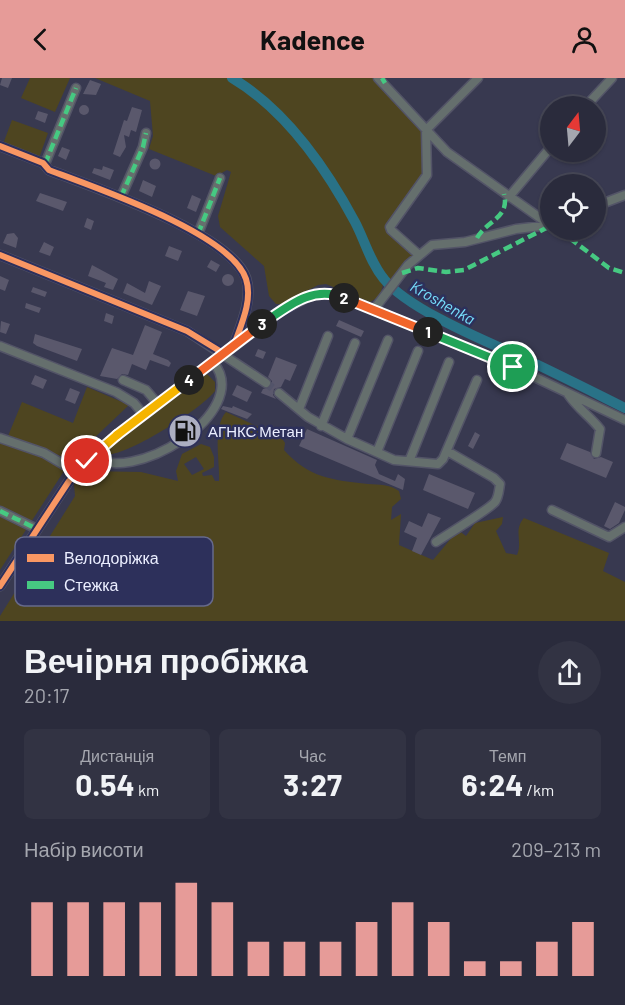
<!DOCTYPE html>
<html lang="uk">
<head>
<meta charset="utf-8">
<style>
  :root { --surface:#2a2b3c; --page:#323343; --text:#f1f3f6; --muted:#a5a7af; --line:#464756; --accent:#e69b98 }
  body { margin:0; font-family:Barlow,sans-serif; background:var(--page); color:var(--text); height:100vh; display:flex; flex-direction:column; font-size:22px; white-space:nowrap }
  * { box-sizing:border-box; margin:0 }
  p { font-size:20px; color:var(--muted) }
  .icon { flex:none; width:33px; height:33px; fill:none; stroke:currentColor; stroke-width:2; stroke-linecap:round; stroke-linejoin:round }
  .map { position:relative; height:543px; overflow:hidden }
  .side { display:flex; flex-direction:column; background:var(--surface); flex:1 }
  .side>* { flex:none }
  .needle { width:39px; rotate:16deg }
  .tools { position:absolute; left:540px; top:18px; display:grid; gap:12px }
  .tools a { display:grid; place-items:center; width:66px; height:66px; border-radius:50%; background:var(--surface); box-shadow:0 2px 4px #0004,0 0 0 2px var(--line); font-size:30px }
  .pin { position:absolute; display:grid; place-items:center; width:51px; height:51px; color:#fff; margin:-26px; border:3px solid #fff; border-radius:50%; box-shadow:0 2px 6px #0007 }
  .km { position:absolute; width:30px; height:30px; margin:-15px; border-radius:50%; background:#222; color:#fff; font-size:16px; line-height:30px; text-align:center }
  .round { display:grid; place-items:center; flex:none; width:63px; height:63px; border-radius:32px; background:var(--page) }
  .headline { display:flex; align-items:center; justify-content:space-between; height:102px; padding:0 24px }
  h1 { font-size:33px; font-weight:700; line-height:45px }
  .stats { display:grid; grid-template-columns:repeat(3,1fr); gap:9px; height:102px; padding:6px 24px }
  .stats div { display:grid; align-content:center; border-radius:9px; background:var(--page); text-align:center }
  .stats b { font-size:30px; font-weight:700 }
  .stats small { font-size:16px; font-weight:400 }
  .stats p { font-size:16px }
  .chart { height:168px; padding:12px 24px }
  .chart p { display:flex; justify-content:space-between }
  .chart svg { width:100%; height:108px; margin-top:6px; stroke:var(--accent); stroke-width:6 }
  header { display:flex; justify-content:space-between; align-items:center; height:78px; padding:0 24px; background:var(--accent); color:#111; font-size:27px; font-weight:700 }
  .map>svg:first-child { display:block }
  .green { fill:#4e4520; fill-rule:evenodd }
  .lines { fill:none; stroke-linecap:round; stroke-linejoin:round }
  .river { stroke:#297287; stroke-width:10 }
  .building { fill:#5a586c }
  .minor-tunnel { stroke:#53546a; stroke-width:8; stroke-dasharray:8 4; stroke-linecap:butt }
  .minor-casing { stroke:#535467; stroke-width:11 }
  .minor { stroke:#656f6d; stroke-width:8 }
  .quiet { stroke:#46c982; stroke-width:4.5; stroke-dasharray:9 4.5; stroke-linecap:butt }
  .cycleway-casing { stroke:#2d305b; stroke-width:10 }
  .cycleway { stroke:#f99763; stroke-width:6 }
  .split-1-casing { stroke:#fff; stroke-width:12 }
  .split-2-casing { stroke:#fff; stroke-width:12 }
  .split-3-casing { stroke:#fff; stroke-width:12 }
  .split-4-casing { stroke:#fff; stroke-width:12 }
  .split-5-casing { stroke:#fff; stroke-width:12 }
  .split-6-casing { stroke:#fff; stroke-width:12 }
  .split-1 { stroke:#22a559; stroke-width:8 }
  .split-2 { stroke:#f0652b; stroke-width:8 }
  .split-3 { stroke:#22a559; stroke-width:8 }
  .split-4 { stroke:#f0652b; stroke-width:8 }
  .split-5 { stroke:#f5b400; stroke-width:8 }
  .split-6 { stroke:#f5b400; stroke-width:8 }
  .labels { text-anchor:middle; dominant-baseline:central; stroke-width:5; stroke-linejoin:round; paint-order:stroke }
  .poi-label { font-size:15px; fill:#ebeeff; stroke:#2d305b; text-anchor:start }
  .water-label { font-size:16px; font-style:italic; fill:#77e0fd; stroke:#2d305b }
  .key { fill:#2d305b; stroke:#66698c; stroke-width:1.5 }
  .key-label { font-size:16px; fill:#ebeeff }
</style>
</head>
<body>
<header><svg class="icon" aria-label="back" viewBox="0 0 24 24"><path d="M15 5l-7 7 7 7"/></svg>Kadence<svg class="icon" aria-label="person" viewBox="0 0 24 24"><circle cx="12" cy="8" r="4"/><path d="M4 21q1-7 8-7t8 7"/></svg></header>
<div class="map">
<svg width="625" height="543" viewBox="0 0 625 543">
  <rect width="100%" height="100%" fill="#383950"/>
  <path class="green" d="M30 0H70L55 34 21 20Z
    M95 0H378L426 52 427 97 390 149 418 176 392 209 384 202 380 218 370 224 326 206 318 207 282 226H276L269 218 264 188 220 149 218 138 231 94 227 92 216 98 149 71 153 58 150 23Z
    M12 42 48 55 39 80 3 66Z
    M206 295 215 304V313C203 330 122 382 104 376L107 370Z
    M87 309 129 327 71 382 8 358 22 324 73 345Z
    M226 334 281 359 285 365 284 372C309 400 332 402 368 406 380 407 389 406 399 413L401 421 392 429 391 442 401 436 399 467 433 482 458 452 466 458 475 445 503 439 502 446 496 453 506 475 517 477C523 464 513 452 524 440L609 475 603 493 625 504V543H0V538L75 418 74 406 84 393 141 394 178 403 176 393 182 376 201 366 210 369 214 379V389L202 395 203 398 212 397 215 403H219C220 383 212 350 226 334ZM196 379 204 391 192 397 184 386Z
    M0 365 49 382 64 393 0 492Z"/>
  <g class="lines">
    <path class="river" d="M232 0C286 32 326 90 355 144 365 163 370 184 384 201 406 229 476 259 510 274 548 291 587 311 625 330"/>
  </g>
  <path class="building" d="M2 0H12L8 10 0 7Z
    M90 2 101 6 96 17 83 16Z
    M79 32a5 5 0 1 1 10 0a5 5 0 1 1-10 0Z
    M132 29 142 32 136 54 131 52 129 59 124 57 126 69 120 79 113 76 124 42 127 43Z
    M38 33 48 36 45 45 35 41Z
    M62 69 70 72 66 82 58 78Z
    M149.5 86a5.5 5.5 0 1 1 11 0a5.5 5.5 0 1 1-11 0Z
    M103 88 114 92 110 102 92 95 94 90 102 92Z
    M143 102 156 108 152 119 139 113Z
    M40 115 67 124 63 133 36 123Z
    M192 117 201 121 196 134 187 130Z
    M87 140 94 143 91 152 84 149Z
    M14 155 18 160 16 170 3 165 7 156Z
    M44 164 54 169 50 178 39 174Z
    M169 168 182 173 178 183 165 178Z
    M211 182 220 187 216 194 207 189Z
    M92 187 118 201 113 212 104 209 106 205 88 198Z
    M222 202a6 6 0 1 1 12 0a6 6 0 1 1-12 0Z
    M0 198 9 202 5 213 0 211Z
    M149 203 161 208 152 227 123 215 127 205 145 215Z
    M33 209 47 214 45 219 31 214Z
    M188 213 205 218 197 238 180 232Z
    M26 225 41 230 39 235 25 230Z
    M106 235 114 238 112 246 104 243Z
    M339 242 364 253 361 259 336 248Z
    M1 243 10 246 6 256 0 254Z
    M145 247 162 254 153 276 168 282 171 285 169 289 150 282 146 292 132 286 128 297 122 296 117 301 100 298 112 270 133 277Z
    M35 256 82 271 77 283 37 268 33 265Z
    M258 271 266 274 263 281 255 278Z
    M276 279 297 287 290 303 285 301 281 309 274 311 273 317 276 321 261 315 263 311 272 308V303L268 299Z
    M35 297 47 302 43 311 31 306Z
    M237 307 252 314 247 324 232 317Z
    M70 310 80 314 75 326 65 322Z
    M223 328 232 330 233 328 252 336 247 341 221 331Z
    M307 351 377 382 375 387 379 396 395 403 398 396 405 401 403 412 299 368Z
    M475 354 480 357 473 371 468 368Z
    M567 365 590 374 594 381 601 379 613 384 606 400 560 381Z
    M429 396 475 415 468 431 423 412Z
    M615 424 625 429V432L619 445 610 451 604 448Z
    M428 435 441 440 421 477 412 473 417 460 404 454 409 443 422 449Z"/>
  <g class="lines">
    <path class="minor-tunnel" d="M266 305 279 315"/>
    <g class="minor-casing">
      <path id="minor" d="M378 0 447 74 550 147
        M586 28 612 0
        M0 68 43 85 49 92C93 109 230 155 246 200 253 221 241 247 234 267
        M45 86 76 10
        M121 119 143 69 146 55
        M509 119 550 70
        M596 128 625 117
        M198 156 220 100
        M418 176 391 152 390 149 427 97 426 52 478 0
        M0 177 187 253 266 305
        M375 230 408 187 432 167 465 164 516 151 550 147
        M0 268 116 314 134 325 143 336
        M123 302 146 312 158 326
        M279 315 308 339 347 361 394 382 438 386 443 381 477 302
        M568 316C577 330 590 338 600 351L596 375
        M299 331 328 258
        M321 348 355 265
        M0 360 44 375 76 394
        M347 361 388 262
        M377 374 418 273
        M92 377C127 410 256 335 213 284
        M410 381 449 284
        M552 432 609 459 625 449
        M0 433 37 451
        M436 464C446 457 490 431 495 424 499 419 499 411 500 406L494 400 447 373
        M0 508 69 403 102 369 278 235 316 215 337 217 513 289 625 342"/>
    </g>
    <use href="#minor" class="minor"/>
    <path class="quiet" d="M382 0 385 5
      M45 86 76 10
      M121 119 143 69 146 55
      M559 152 609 190 625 195
      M198 156 220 100
      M477 160C487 142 510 140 504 116
      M402 195 418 190 446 194 464 192 550 148
      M0 433 37 451"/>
    <g class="cycleway-casing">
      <path id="cycleway" d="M0 68 43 85 49 92C93 109 231 155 246 201 253 222 241 247 234 267
        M0 177 187 253 223 275
        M0 508 69 403 102 369 247 256 309 217 329 214 373 232"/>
    </g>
    <use href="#cycleway" class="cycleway"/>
  </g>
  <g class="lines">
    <g class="split-1-casing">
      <path id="split-1" d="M428 254 513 289"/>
    </g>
    <g class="split-2-casing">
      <path id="split-2" d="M344 220 428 254"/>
    </g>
    <g class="split-3-casing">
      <path id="split-3" d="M262 246C287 229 313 206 344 220"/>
    </g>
    <g class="split-4-casing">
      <path id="split-4" d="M189 302 262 246"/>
    </g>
    <g class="split-5-casing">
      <path id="split-5" d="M117 357 189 302"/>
    </g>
    <g class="split-6-casing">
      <path id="split-6" d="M87 383 117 357"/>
    </g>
    <use href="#split-1" class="split-1"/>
    <use href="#split-2" class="split-2"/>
    <use href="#split-3" class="split-3"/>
    <use href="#split-4" class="split-4"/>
    <use href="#split-5" class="split-5"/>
    <use href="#split-6" class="split-6"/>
  </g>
  <defs>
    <g id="fuel-disc" transform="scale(1.725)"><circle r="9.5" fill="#acafc2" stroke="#2d305b"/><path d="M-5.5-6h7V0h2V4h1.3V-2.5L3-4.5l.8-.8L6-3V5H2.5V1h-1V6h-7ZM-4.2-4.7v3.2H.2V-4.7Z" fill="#111"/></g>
  </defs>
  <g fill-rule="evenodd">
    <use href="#fuel-disc" x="185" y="353"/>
  </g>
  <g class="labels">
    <g class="poi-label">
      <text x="208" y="353">АГНКС Метан</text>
    </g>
    <g class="water-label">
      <text transform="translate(443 224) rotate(30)">Kroshenka</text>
    </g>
  </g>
  <rect x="15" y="459" width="198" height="69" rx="9" class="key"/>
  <rect x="27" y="476" width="27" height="8" fill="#f99763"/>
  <rect x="27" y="503" width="27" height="8" fill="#46c982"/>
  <g class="key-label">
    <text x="64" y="486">Велодоріжка</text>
    <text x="64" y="513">Стежка</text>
  </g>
</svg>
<div class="tools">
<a><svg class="needle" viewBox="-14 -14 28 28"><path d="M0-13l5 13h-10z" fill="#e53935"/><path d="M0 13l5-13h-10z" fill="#a5a7af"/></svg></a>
<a><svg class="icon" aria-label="locate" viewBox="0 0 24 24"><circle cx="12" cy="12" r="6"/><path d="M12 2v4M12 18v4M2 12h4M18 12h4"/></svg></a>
</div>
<div class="pin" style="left:513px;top:289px;background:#1e9e55"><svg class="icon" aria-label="arrive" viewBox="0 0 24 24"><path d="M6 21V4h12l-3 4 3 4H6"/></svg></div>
<div class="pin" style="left:87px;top:383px;background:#d93025"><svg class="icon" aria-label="check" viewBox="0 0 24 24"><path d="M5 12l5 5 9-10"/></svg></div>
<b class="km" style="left:428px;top:254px">1</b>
<b class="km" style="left:344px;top:220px">2</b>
<b class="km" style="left:262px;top:246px">3</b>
<b class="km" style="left:189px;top:302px">4</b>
</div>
<section class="side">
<div class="headline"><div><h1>Вечірня пробіжка</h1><p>20:17</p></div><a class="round"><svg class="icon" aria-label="share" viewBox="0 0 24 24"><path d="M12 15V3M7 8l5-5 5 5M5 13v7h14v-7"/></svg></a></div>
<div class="stats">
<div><p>Дистанція</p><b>0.54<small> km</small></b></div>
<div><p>Час</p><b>3:27</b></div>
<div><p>Темп</p><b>6:24<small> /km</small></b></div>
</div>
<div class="chart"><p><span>Набір висоти</span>209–213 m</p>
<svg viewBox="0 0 160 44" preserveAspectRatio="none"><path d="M5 44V14M15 44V14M25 44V14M35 44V14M45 44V6M55 44V14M65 44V30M75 44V30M85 44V30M95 44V22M105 44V14M115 44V22M125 44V38M135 44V38M145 44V30M155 44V22"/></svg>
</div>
</section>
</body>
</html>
